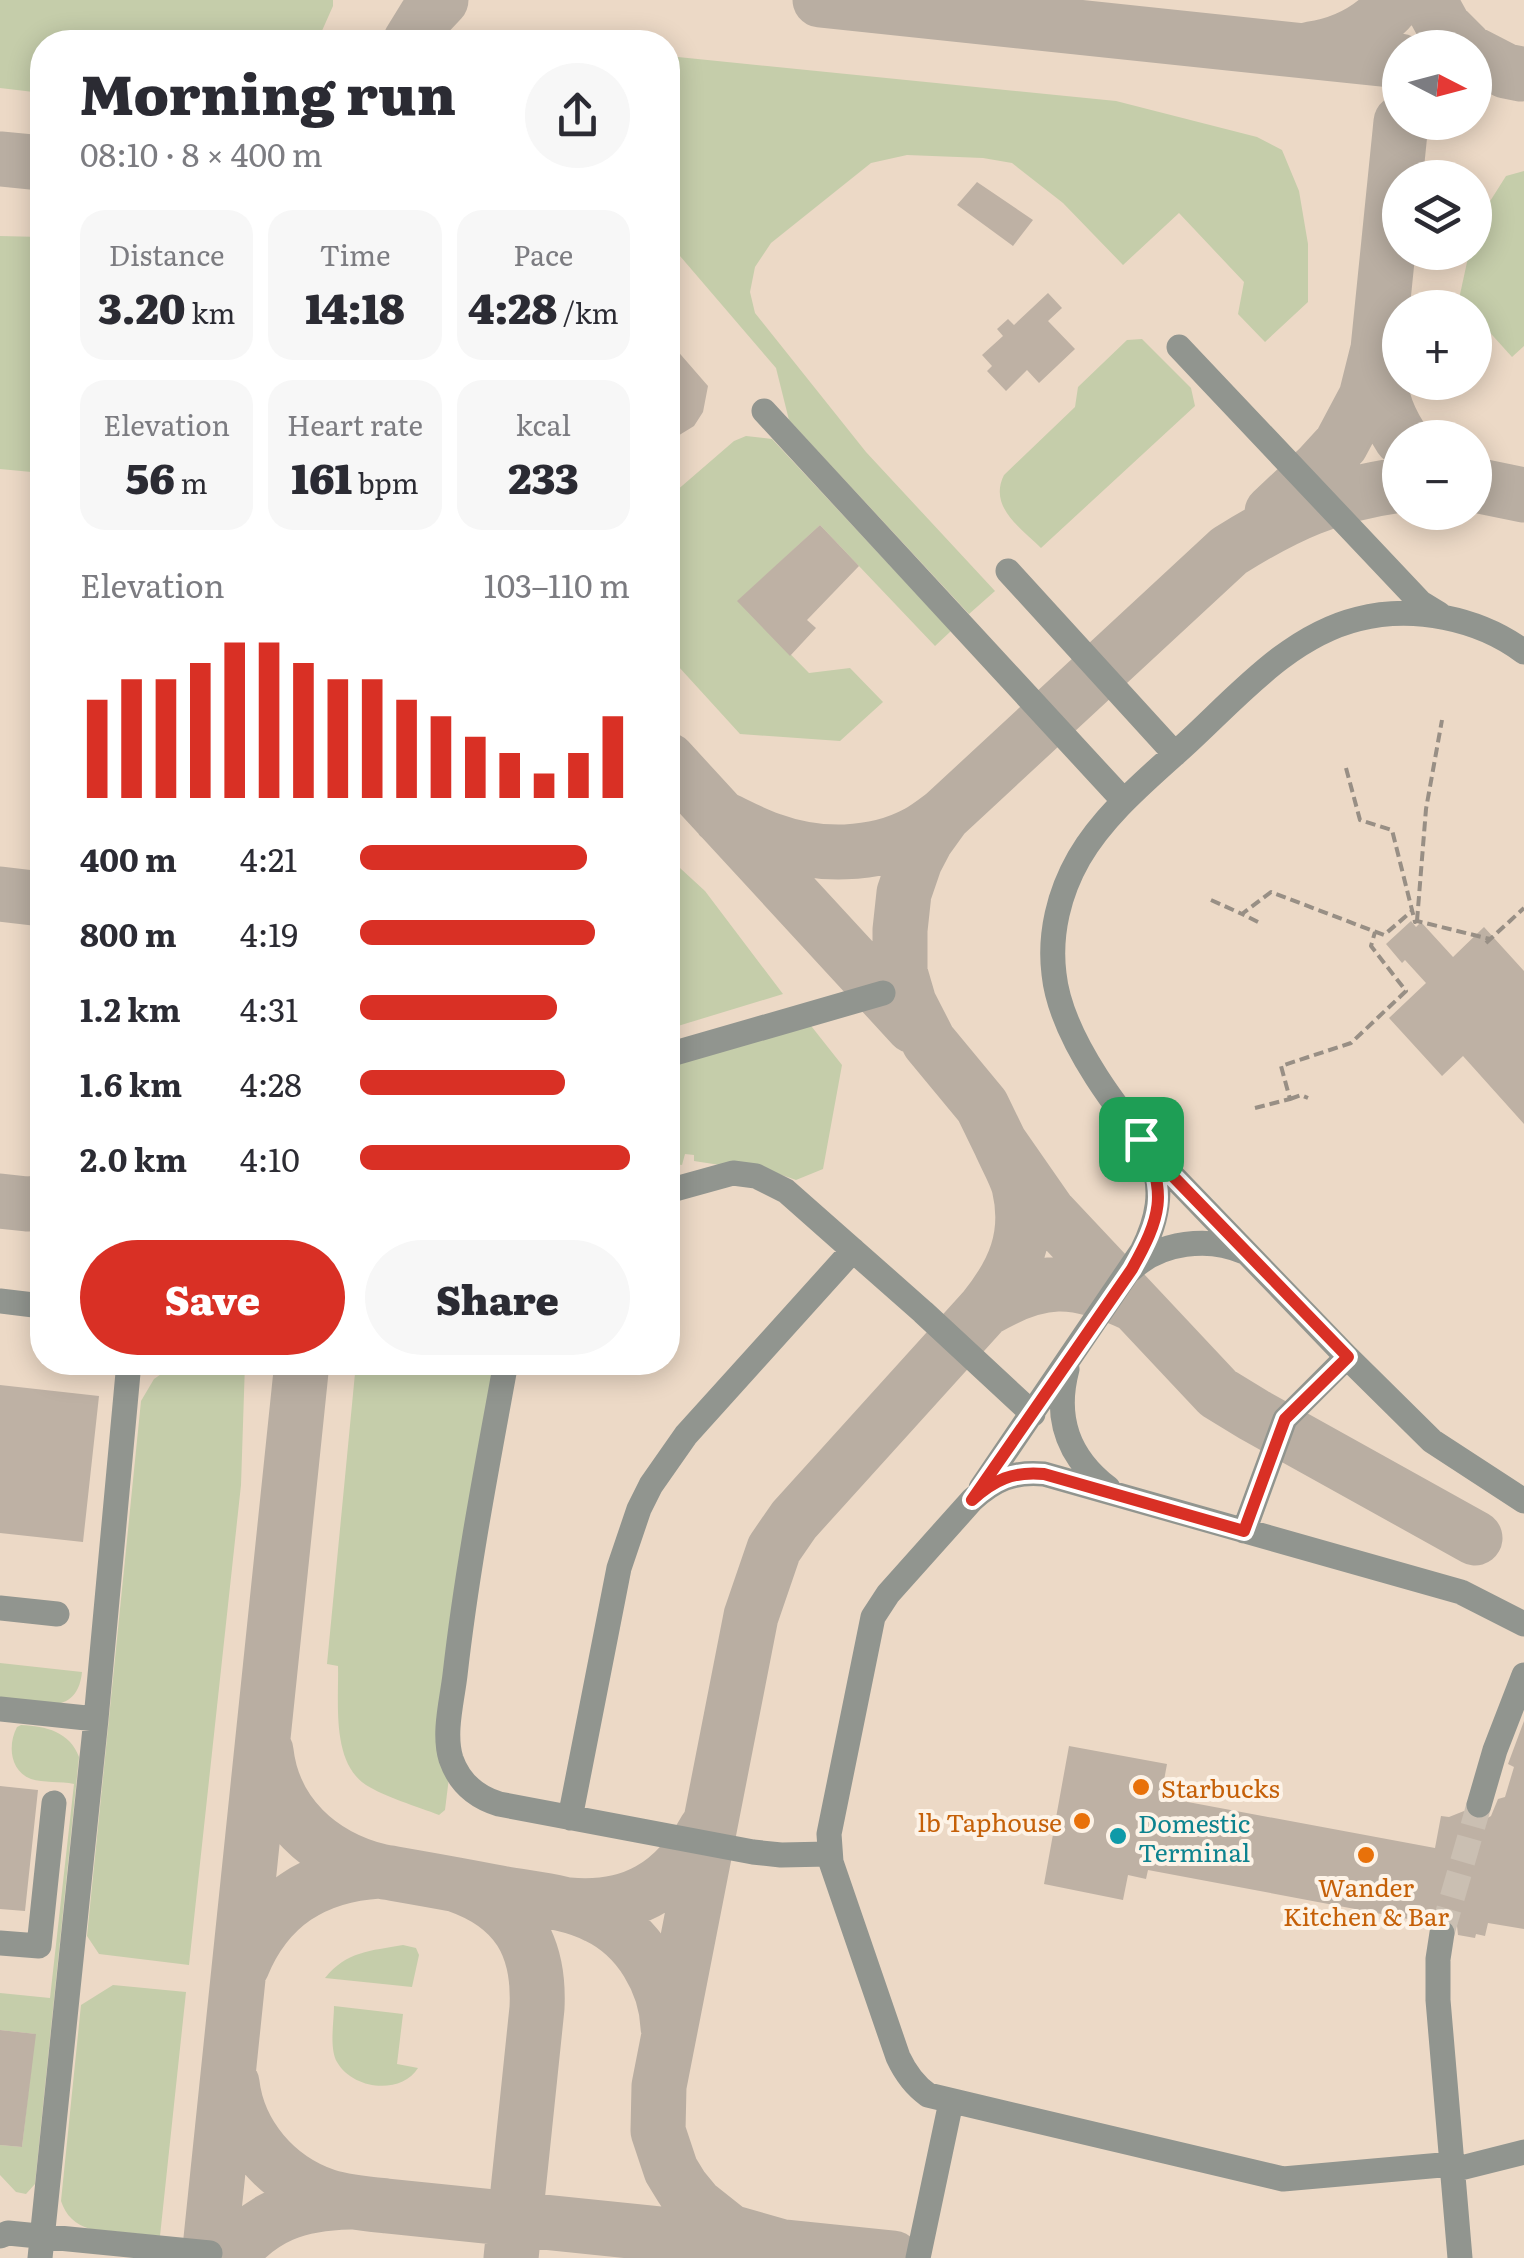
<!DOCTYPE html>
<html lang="en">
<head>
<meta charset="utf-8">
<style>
  :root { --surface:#fff; --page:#f7f7f7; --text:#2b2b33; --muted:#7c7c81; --accent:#d93025 }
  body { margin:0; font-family:Literata,serif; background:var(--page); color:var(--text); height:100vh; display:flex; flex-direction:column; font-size:38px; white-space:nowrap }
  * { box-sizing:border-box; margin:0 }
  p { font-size:32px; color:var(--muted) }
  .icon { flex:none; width:55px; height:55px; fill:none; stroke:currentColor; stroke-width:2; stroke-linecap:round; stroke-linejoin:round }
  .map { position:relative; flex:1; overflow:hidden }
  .drawer { position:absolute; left:30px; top:30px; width:650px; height:1345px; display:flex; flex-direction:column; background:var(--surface); border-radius:40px; box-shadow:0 5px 25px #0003 }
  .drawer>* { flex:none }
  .needle { width:65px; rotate:96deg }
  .buttons { position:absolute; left:1382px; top:30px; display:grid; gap:20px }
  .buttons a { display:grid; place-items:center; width:110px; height:110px; border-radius:50%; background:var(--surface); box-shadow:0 5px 25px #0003; font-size:50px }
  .pin { position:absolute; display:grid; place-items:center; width:85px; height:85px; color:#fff; margin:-42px; border-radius:20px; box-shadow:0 5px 15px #0006 }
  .round { display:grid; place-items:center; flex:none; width:105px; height:105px; border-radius:52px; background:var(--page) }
  .head { display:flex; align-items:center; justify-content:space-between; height:170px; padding:0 50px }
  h1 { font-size:55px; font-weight:800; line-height:75px }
  .metrics { display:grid; grid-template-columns:repeat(3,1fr); gap:15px; height:170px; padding:10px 50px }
  .metrics div { display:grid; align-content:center; border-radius:25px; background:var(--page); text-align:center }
  .metrics b { font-size:42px; font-weight:800 }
  .metrics small { font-size:28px; font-weight:400 }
  .metrics p { font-size:28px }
  .chart { height:280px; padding:20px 50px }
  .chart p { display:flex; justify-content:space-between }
  .chart svg { width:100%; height:180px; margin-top:10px; stroke:var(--accent); stroke-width:6 }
  .action { display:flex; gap:20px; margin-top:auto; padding:20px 50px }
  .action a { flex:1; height:115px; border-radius:60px; background:var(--accent); color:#fff; font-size:40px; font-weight:800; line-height:115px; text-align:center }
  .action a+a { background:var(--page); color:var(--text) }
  ul { padding:0 50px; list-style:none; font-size:32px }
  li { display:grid; grid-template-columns:160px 120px 1fr; align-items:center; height:75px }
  li i { height:25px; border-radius:12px; background:var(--accent) }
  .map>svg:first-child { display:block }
  .built { fill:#ecd9c6; fill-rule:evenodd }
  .green { fill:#c5cdaa }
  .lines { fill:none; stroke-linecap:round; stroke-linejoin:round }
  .taxiway { stroke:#b9aea2; stroke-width:55 }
  .building { fill:#beb1a4 }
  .minor-tunnel { stroke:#cabfb2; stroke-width:25; stroke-dasharray:25 12; stroke-linecap:butt }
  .path { stroke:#988f85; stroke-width:4; stroke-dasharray:10 5; stroke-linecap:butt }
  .minor { stroke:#91958f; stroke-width:25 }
  .route-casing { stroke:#fff; stroke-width:20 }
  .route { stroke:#d93025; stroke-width:12 }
  .food-dot { fill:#e8710a; stroke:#fdf3e7; stroke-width:4 }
  .culture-dot { fill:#0f9aa8; stroke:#fdf3e7; stroke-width:4 }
  .labels { text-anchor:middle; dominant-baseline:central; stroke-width:8; stroke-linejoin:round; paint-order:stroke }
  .food-label { font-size:25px; fill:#c56008; stroke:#fdf3e7; text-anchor:start }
  .culture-label { font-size:25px; fill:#0d838f; stroke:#fdf3e7; text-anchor:start }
</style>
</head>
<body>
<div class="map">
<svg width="1524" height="2258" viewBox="0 0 1524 2258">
  <rect width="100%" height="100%" fill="#f2e5d7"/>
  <path class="built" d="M0 0H1524V2258H0ZM42 42H668V1362H42ZM1400 48H1475V122H1400ZM1400 178H1475V252H1400ZM1400 308H1475V382H1400ZM1400 438H1475V512H1400Z"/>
  <path class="green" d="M0 0H333V6L317 42H42V93L0 88Z
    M668 56 1116 101 1257 137 1282 150 1299 191 1308 244V302L1265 342 1238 314 1244 282 1179 213 1123 265 1063 203 1012 163 983 158 907 155 871 163 771 243 755 267 750 292 755 313 866 452 995 591 969 614 789 420 776 368 668 242Z
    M1524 171V346L1512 357 1475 316V308L1467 307 1459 299 1469 253 1475 252V225L1506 176Z
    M0 236 42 237V473L0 469Z
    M1142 339 1191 388 1195 406 1041 548C1021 528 988 507 1004 475L1075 407 1078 387 1127 340Z
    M746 436 772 439 951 631 935 646 820 525 738 601 809 673 850 668 883 702 840 741 740 734 668 655V498L734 441Z
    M668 857 705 891 783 994 668 1029Z
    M808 1022 842 1065 823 1169 796 1180 779 1174 694 1161V1155L685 1154 682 1165 668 1163V1064Z
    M177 1363H245L241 1485 189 1965 99 1954 87 1936 141 1401 154 1379Z
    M356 1363 433 1367 451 1363H500L445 1810 439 1815C418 1807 383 1796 366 1785 331 1762 339 1702 338 1666L327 1664Z
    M0 1663 82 1672C77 1720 34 1702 0 1698Z
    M21 1725C46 1726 70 1732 79 1757L35 2184 26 2194 16 2192 0 2175V2145L22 2147 35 2034 0 2030V1993L50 1998 74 1784C61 1781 43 1783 31 1779 9 1770 8 1744 17 1727Z
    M403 1945 416 1948 419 1955 412 1987 325 1978C347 1951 370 1951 403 1945Z
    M113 1985 186 1992 160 2236 90 2229C75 2224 66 2216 61 2201L81 2005Z
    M334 2006 403 2014 397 2064 418 2068C401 2095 353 2090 337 2062 329 2048 334 2022 334 2006Z"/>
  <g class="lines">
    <path class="taxiway" d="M820 0 1400 61
      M1429 0 1444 27 1465 48
      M410 42 426 16 441 0
      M1311 49C1345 44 1375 28 1397 0
      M1475 55 1506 71 1521 74
      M0 159 42 163
      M1378 357C1378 387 1384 412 1401 438
      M1475 485 1524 495
      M1272 512 1319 468 1341 444 1366 397 1378 349 1401 122
      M668 760 913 1026
      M944 815 926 840 915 861 904 893 900 930V972L909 1003 929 1042 982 1106 1000 1143 1048 1212 1218 1393 1254 1415 1475 1538
      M720 817C737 825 753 834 771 840 817 857 874 857 918 833 927 828 936 821 944 815L1229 551C1288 514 1330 495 1400 485
      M0 894 42 899
      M0 1201 27 1204 42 1203
      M984 1310C1041 1276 1074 1277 1133 1304
      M379 1871C419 1878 460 1885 500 1893 532 1899 568 1901 597 1916 639 1936 666 1982 668 2027
      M457 1885C517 1906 540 1946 537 2008L511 2258
      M568 1905C632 1911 675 1885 706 1829
      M242 1966C267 1905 314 1875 379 1871 320 1856 273 1814 266 1751
      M232 2083C238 2135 276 2179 326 2196 345 2202 367 2204 387 2206L893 2258
      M779 2246 730 2232 696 2205 682 2188 671 2170 658 2131 659 2086 751 1616 774 1549 794 1520 984 1310C1014 1273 1031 1236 1019 1186 1015 1172 1006 1157 1000 1143
      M209 2258 302 1362
      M228 2258C261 2216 298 2203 350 2202"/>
  </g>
  <path class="building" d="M977 182 1033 220 1013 246 957 205Z
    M1048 293 1062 308 1048 321 1075 349 1039 383 1027 370 1006 391 987 371 992 366 982 355 1003 336 997 329 1008 319 1014 325Z
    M668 340 708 386 703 412 694 426 668 442Z
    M820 525 859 566 807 620 816 628 790 656 737 601Z
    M1411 921 1416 927 1421 922 1453 957 1484 927 1524 971V1124L1463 1056 1442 1076 1389 1018 1426 983 1405 960 1402 963 1386 944Z
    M0 1385 99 1396 83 1542 0 1533Z
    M1524 1721V1929L1488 1923 1485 1936 1476 1934 1475 1938 1458 1935 1457 1926 1445 1917 1435 1918 1427 1929 1423 1928 1424 1922 1148 1870 1146 1879 1128 1875 1123 1900 1044 1884 1069 1746 1167 1764 1161 1797 1435 1848 1441 1816 1449 1817 1464 1811 1474 1820H1484L1491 1816 1498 1799 1505 1797 1514 1767 1508 1764Z
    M0 1786 38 1790 25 1911 0 1909Z
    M0 2030 36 2034 22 2147 0 2145Z"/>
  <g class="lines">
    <path class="minor-tunnel" d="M1442 1933 1479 1805"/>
    <path class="path" d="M1346 768 1360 820 1392 830 1415 922 1417 921 1490 939
      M1211 900 1242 914
      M1417 921 1426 809 1442 720
      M1258 922 1242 914 1271 892 1384 935 1412 911
      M1486 943 1524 908
      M1290 1099 1301 1095 1308 1098
      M1255 1108 1290 1099 1281 1066 1351 1043 1406 991 1371 946 1375 932"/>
    <path class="minor" d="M1179 347 1421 603 1439 614
      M764 411 1124 801
      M1008 571 1175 754
      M1524 652C1479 618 1413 605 1358 619 1289 636 1238 696 1188 742 1149 778 1106 812 1079 858 1059 893 1049 934 1054 974 1061 1041 1124 1118 1166 1169L1347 1357 1432 1441 1524 1501
      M668 1055 883 993
      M668 1191 733 1173 756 1176 786 1191 923 1312 1033 1414
      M1132 1269C1160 1242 1209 1236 1244 1252
      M0 1301 42 1306
      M506 1362C487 1466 467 1569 455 1675 452 1701 443 1733 451 1759 459 1782 476 1797 499 1804L753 1852 781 1855 829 1854
      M1067 1369C1054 1418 1068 1457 1108 1488
      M981 1488 1142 1251C1157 1221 1165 1189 1150 1157
      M1244 1531 1285 1419 1347 1357
      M0 1608 57 1614
      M0 1709 96 1719
      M1479 1805 1495 1750 1524 1675
      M570 1818 619 1568 639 1509 651 1485 686 1435 853 1250
      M1442 1933 1438 1959V2000L1460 2258
      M0 1943 39 1946 54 1803
      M1453 2164 1283 2179 928 2095C914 2085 905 2072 898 2057L831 1862 829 1834 873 1617 888 1594 972 1500C994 1480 1013 1471 1044 1474L1461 1592 1524 1624
      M1453 2170 1524 2152
      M0 2236 8 2233 210 2253
      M40 2258 96 1719 129 1362
      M918 2258 951 2102"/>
  </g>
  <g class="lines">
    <g class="route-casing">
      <path id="route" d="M1141 1139 1166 1169 1348 1357 1285 1419 1244 1531 1044 1474C1013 1471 994 1480 972 1500L1132 1269C1160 1219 1169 1192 1141 1139Z"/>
    </g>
    <use href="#route" class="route"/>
  </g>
  <g class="food-dot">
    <circle cx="1141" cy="1787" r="10"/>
    <circle cx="1082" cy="1821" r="10"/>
    <circle cx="1366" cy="1855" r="10"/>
  </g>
  <circle class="culture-dot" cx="1118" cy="1836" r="10"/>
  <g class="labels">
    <g class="food-label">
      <text x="1161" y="1787">Starbucks</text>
      <text x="1062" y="1821" text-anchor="end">lb Taphouse</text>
      <text x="1366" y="1886" text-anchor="middle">Wander<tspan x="1366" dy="29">Kitchen &amp; Bar</tspan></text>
    </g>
    <g class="culture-label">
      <text x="1138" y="1822">Domestic<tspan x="1138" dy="29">Terminal</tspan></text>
    </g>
  </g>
</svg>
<div class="buttons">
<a><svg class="needle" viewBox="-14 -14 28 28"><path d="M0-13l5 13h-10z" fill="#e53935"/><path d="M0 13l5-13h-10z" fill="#7c7c81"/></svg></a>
<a><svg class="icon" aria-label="layers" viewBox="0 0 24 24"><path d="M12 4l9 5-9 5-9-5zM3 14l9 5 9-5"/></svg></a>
<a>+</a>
<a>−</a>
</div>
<div class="pin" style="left:1141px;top:1139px;background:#1e9e55"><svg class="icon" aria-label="arrive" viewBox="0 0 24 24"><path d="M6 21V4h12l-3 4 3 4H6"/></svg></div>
<section class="drawer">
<div class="head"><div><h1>Morning run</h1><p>08:10 · 8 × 400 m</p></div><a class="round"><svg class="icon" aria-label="share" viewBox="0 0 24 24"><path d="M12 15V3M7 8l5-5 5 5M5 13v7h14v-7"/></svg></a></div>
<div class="metrics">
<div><p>Distance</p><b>3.20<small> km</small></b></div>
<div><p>Time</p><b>14:18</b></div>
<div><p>Pace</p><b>4:28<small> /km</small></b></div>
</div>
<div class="metrics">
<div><p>Elevation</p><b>56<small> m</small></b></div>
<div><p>Heart rate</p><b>161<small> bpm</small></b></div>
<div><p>kcal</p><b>233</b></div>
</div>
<div class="chart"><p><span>Elevation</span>103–110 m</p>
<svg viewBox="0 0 160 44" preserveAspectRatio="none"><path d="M5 44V20M15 44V15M25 44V15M35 44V11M45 44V6M55 44V6M65 44V11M75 44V15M85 44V15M95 44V20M105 44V24M115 44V29M125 44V33M135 44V38M145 44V33M155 44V24"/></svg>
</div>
<ul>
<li><b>400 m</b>4:21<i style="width:84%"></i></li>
<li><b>800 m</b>4:19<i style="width:87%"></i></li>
<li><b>1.2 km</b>4:31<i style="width:73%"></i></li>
<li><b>1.6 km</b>4:28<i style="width:76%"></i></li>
<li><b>2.0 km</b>4:10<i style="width:100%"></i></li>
</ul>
<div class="action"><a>Save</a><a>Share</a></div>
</section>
</div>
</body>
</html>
